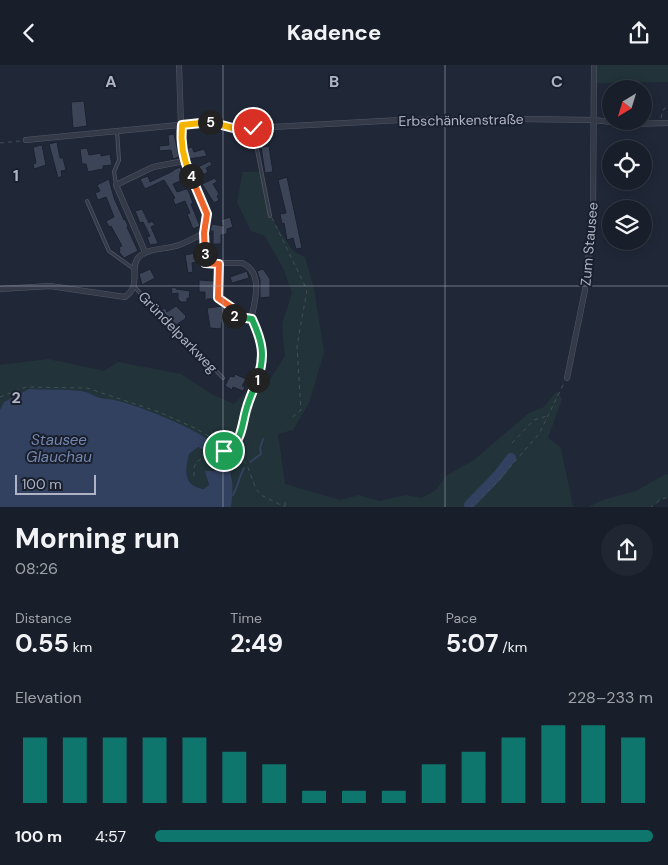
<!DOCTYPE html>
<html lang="en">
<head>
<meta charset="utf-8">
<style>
  :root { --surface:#181e2a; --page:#212732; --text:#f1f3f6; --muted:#9fa2a8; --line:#363c47; --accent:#0f766e }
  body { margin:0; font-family:"DM Sans",sans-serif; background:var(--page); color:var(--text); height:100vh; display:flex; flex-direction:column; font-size:19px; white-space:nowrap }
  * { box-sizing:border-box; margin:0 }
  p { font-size:16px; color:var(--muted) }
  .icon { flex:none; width:28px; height:28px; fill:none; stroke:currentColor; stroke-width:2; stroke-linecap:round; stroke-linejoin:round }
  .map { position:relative; height:442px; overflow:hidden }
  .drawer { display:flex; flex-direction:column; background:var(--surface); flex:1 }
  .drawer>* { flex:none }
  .needle { width:32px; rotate:218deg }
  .buttons { position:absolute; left:602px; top:15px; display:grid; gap:10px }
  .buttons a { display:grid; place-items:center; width:50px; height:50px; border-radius:50%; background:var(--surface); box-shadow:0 2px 12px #0003,0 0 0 1px var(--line); font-size:25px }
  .scale { position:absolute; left:15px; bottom:12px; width:81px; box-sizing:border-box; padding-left:5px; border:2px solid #aeb4c5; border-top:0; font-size:14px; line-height:18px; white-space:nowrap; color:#aeb4c5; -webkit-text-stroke:4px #191f2d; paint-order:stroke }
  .pin { position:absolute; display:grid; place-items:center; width:42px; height:42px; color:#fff; margin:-21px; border:2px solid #fff; border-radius:50%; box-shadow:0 1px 5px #0007 }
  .km { position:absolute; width:25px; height:25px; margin:-12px; border-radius:50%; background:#222; color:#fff; font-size:14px; line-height:25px; text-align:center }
  .round { display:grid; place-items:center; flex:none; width:52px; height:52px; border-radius:26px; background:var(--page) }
  .overview { display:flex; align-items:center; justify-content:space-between; height:85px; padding:0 15px }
  h1 { font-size:28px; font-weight:700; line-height:38px }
  .stats { display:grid; grid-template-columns:repeat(3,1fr); gap:8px; height:85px; padding:5px 15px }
  .stats div { display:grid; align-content:center }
  .stats b { font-size:25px; font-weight:700 }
  .stats small { font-size:14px; font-weight:400 }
  .stats p { font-size:14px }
  .chart { height:140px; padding:10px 15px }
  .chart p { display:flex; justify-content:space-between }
  .chart svg { width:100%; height:90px; margin-top:5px; stroke:var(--accent); stroke-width:6 }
  ul { padding:0 15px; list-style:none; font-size:16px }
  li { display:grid; grid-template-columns:80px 60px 1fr; align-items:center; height:38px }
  li i { height:12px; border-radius:6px; background:var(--accent) }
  header { display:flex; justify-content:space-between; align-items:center; height:65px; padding:0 15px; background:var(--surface); font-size:22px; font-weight:700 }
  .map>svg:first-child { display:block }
  .green { fill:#223439 }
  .water { fill:#334160; fill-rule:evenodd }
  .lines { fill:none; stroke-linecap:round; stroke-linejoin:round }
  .stream { stroke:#334160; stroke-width:2 }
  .river { stroke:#334160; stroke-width:10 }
  .building { fill:#3c4558; stroke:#1b212f }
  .lane-casing { stroke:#515766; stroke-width:4 }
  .street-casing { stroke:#515766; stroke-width:6 }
  .path { stroke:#405156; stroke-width:1; stroke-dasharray:4 4; stroke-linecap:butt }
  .lane { stroke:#343a48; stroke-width:2.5 }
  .street { stroke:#343a48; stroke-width:5 }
  .split-1-casing { stroke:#fff; stroke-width:10 }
  .split-2-casing { stroke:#fff; stroke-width:10 }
  .split-3-casing { stroke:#fff; stroke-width:10 }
  .split-4-casing { stroke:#fff; stroke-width:10 }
  .split-5-casing { stroke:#fff; stroke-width:10 }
  .split-6-casing { stroke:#fff; stroke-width:10 }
  .split-1 { stroke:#22a559; stroke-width:6 }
  .split-2 { stroke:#22a559; stroke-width:6 }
  .split-3 { stroke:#f0652b; stroke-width:6 }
  .split-4 { stroke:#f0652b; stroke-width:6 }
  .split-5 { stroke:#f5b400; stroke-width:6 }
  .split-6 { stroke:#f5b400; stroke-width:6 }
  .grid { fill:none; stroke:#aeb4c5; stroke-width:1; stroke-opacity:0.55 }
  .labels { text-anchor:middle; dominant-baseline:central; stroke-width:4; stroke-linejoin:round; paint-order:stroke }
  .street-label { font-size:14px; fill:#aeb4c5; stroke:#191f2d }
  .water-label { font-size:15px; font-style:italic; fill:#7587ae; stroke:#191f2d }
  .grid-label { font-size:16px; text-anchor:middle; font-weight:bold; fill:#aeb4c5; stroke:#191f2d; stroke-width:4; stroke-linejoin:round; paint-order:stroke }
</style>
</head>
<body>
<header><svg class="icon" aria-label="back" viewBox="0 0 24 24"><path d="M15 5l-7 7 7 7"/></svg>Kadence<svg class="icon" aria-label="share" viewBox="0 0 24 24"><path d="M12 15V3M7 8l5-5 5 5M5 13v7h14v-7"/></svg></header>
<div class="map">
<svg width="668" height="443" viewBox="0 0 668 443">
  <rect width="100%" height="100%" fill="#202838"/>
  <path class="green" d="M594 0H668V17L594 18Z
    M243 107H261L270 151 293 186 305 192 314 224 324 287 309 338 293 365 278 369 285 419 340 435 359 430 379 436 406 430 422 433 436 425 446 411 474 395 529 348 544 342 557 326 562 334 548 373 561 383 573 442H231L232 414 230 402 214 379 194 367 156 349 119 336 97 332 84 326 29 324 4 337 0 345V300L48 294 104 306 118 297 181 309 213 330 234 339 250 323 267 319 285 291 282 259 292 228 284 205 265 171 251 166 237 137Z
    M198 382 211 389 222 406 216 405 207 413 209 421 205 424C183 421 185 406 189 389Z
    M668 409V432L660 435 652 442H588L603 435 636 426 664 410Z"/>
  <path class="water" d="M29 324C46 325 65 324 82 326 88 327 92 330 97 332 104 334 112 334 119 336 144 343 208 367 222 387 233 404 234 423 231 442H0V345L4 337ZM198 382 211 389 222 406H205L209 420 204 424C183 421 185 406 189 389Z"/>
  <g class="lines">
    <path class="stream" d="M250 397 261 389 260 383 263 374
      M233 430C238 421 239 412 244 403
      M464 443 469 440"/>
    <path class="river" d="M469 440 498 410 511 393"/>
  </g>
  <path class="building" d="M84 36 87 61 73 63 71 37Z
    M174 69 179 92 173 94 171 85 160 86 159 81 169 80 168 70Z
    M57 77 60 93H63L66 105 61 106 62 111 58 113 49 79Z
    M42 80 46 100 34 104 33 99 36 98 33 82Z
    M269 81 273 107 265 108 261 82Z
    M192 82 194 87 204 84 207 91 189 94 186 84Z
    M87 83 89 90 101 88V91L110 89 112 100 103 101V104L88 107 86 99H82L80 84Z
    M210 96 212 100 206 103 208 107 199 112 194 104Z
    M180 102 185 114 173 119 177 127 186 124 188 125 193 138 191 139 200 161 193 164 187 149 190 148 185 136 175 140 173 134 175 133 164 115 145 124 140 114 148 111 150 117 173 106V105Z
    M287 112 302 183 296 184 293 173 287 175 284 158 282 159 280 149 286 148 278 115Z
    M215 113 217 117 213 119 219 129 217 131 219 135 214 138 202 119Z
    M109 114 114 133 124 155 125 154 128 161 127 162 138 186 124 193 119 187 120 186 119 182 122 181 111 161 109 162 106 156 114 152 106 132 98 135 95 128 100 126 97 120Z
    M142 144 149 158 152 156 155 160 151 162 158 178 154 180V179L150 180 147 172 150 171 143 157 140 158 135 146Z
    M230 152 233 162 227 164V169L221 170V179H213V166H210L212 159 223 161 221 155Z
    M195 188 196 197 192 198 193 207 188 208 185 190Z
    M150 204 155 213 142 220 139 209Z
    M263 204 270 214V232L260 233V215L257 206Z
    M247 206 249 213 232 218 230 212Z
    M199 215 215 216V234H207L205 236V227H199Z
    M176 222V224L190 226 189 234 187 233V237H181L178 234V228L172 229 171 223Z
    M176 241 186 251 185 254 176 260 161 245 165 243 167 247Z
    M223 241 224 247H228L231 256 222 257 221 264 210 263 207 243Z
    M235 309 246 314 242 321 245 322 243 326 233 322 232 325 225 321 230 311 234 312Z"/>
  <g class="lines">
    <g class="lane-casing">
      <path id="lane" d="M253 64 270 151
        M116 119 114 107 119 95 117 66
        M87 136 109 186 134 204
        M134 221C162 254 194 281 223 313"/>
    </g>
    <g class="street-casing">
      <path id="street" d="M179 0 181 60 180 76 184 96 207 149 204 168 205 198H242C264 207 255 237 251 254L234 252 231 242 219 233V199
        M26 75 209 57 233 63H253L401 55 520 54 594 55 629 59 668 58
        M145 187 116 120 153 102 184 96
        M0 224 50 221 125 232C142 220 129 204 138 193 148 182 166 185 179 180 187 177 196 172 204 168
        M567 313 585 225 593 148 594 0"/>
    </g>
    <path class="path" d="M661 53 663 45 668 41
      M0 78 20 76
      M272 153 307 225 297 281 301 345 291 353
      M0 332 26 322 87 323 159 347 197 364 223 380 232 382 247 400 256 424 261 430 287 443
      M512 378 534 355 547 351
      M194 411V403L196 397 206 391 232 382 241 369 247 342 262 301 260 272 254 259
      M285 441V434
      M470 443 497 417 539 369 564 318
      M650 443 660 435 668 432"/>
    <use href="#lane" class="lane"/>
    <use href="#street" class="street"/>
  </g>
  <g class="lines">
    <g class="split-1-casing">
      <path id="split-1" d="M224 386C244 377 241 360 247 342 250 332 254 324 257 315"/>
    </g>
    <g class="split-2-casing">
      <path id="split-2" d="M234 251 252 254C262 276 266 291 257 315"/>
    </g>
    <g class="split-3-casing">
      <path id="split-3" d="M205 189V198L219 199 218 233 231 242 234 251"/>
    </g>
    <g class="split-4-casing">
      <path id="split-4" d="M191 111 207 149 204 168 205 189"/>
    </g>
    <g class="split-5-casing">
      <path id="split-5" d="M191 111C183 94 180 79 182 60L210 57"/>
    </g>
    <g class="split-6-casing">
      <path id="split-6" d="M210 57 233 63H253"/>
    </g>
    <use href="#split-1" class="split-1"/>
    <use href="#split-2" class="split-2"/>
    <use href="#split-3" class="split-3"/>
    <use href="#split-4" class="split-4"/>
    <use href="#split-5" class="split-5"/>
    <use href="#split-6" class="split-6"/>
  </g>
  <path class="grid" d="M223 0V443M445 0V443M0 221H668"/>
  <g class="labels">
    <g class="street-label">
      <text transform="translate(461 55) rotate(-1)">Erbschänkenstraße</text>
      <text transform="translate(589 179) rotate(-85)">Zum Stausee</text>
      <text transform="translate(178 267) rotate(46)">Gründelparkweg</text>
    </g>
    <g class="water-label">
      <text x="59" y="375">Stausee<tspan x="59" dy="17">Glauchau</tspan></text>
    </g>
  </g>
  <g class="grid-label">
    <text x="111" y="22">A</text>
    <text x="334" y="22">B</text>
    <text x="557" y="22">C</text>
    <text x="16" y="116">1</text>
    <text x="16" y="338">2</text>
  </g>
</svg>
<div class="buttons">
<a><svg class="needle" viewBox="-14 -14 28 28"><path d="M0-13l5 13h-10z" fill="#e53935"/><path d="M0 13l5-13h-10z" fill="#9fa2a8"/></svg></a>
<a><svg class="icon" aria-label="locate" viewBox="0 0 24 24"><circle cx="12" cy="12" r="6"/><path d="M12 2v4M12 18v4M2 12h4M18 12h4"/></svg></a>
<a><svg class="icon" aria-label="layers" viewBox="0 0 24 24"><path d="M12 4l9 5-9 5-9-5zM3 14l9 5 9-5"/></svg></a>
</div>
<div class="scale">100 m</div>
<div class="pin" style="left:224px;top:386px;background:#1e9e55"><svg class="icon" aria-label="arrive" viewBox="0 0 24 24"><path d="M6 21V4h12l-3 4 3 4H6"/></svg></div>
<div class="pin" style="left:253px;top:63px;background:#d93025"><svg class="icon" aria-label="check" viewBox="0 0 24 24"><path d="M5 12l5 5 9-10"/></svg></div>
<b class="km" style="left:257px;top:315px">1</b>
<b class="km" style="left:234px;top:251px">2</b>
<b class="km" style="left:205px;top:189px">3</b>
<b class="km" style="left:191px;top:111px">4</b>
<b class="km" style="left:210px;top:57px">5</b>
</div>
<section class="drawer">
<div class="overview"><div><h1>Morning run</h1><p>08:26</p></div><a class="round"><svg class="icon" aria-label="share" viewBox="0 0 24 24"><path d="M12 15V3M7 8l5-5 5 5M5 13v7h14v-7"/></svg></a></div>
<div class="stats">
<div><p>Distance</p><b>0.55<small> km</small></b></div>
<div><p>Time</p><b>2:49</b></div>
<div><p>Pace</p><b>5:07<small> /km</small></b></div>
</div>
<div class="chart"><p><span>Elevation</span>228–233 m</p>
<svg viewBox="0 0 160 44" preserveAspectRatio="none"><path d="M5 44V12M15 44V12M25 44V12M35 44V12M45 44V12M55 44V19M65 44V25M75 44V38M85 44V38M95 44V38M105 44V25M115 44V19M125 44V12M135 44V6M145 44V6M155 44V12"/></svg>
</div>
<ul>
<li><b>100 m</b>4:57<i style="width:100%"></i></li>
</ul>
</section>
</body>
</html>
